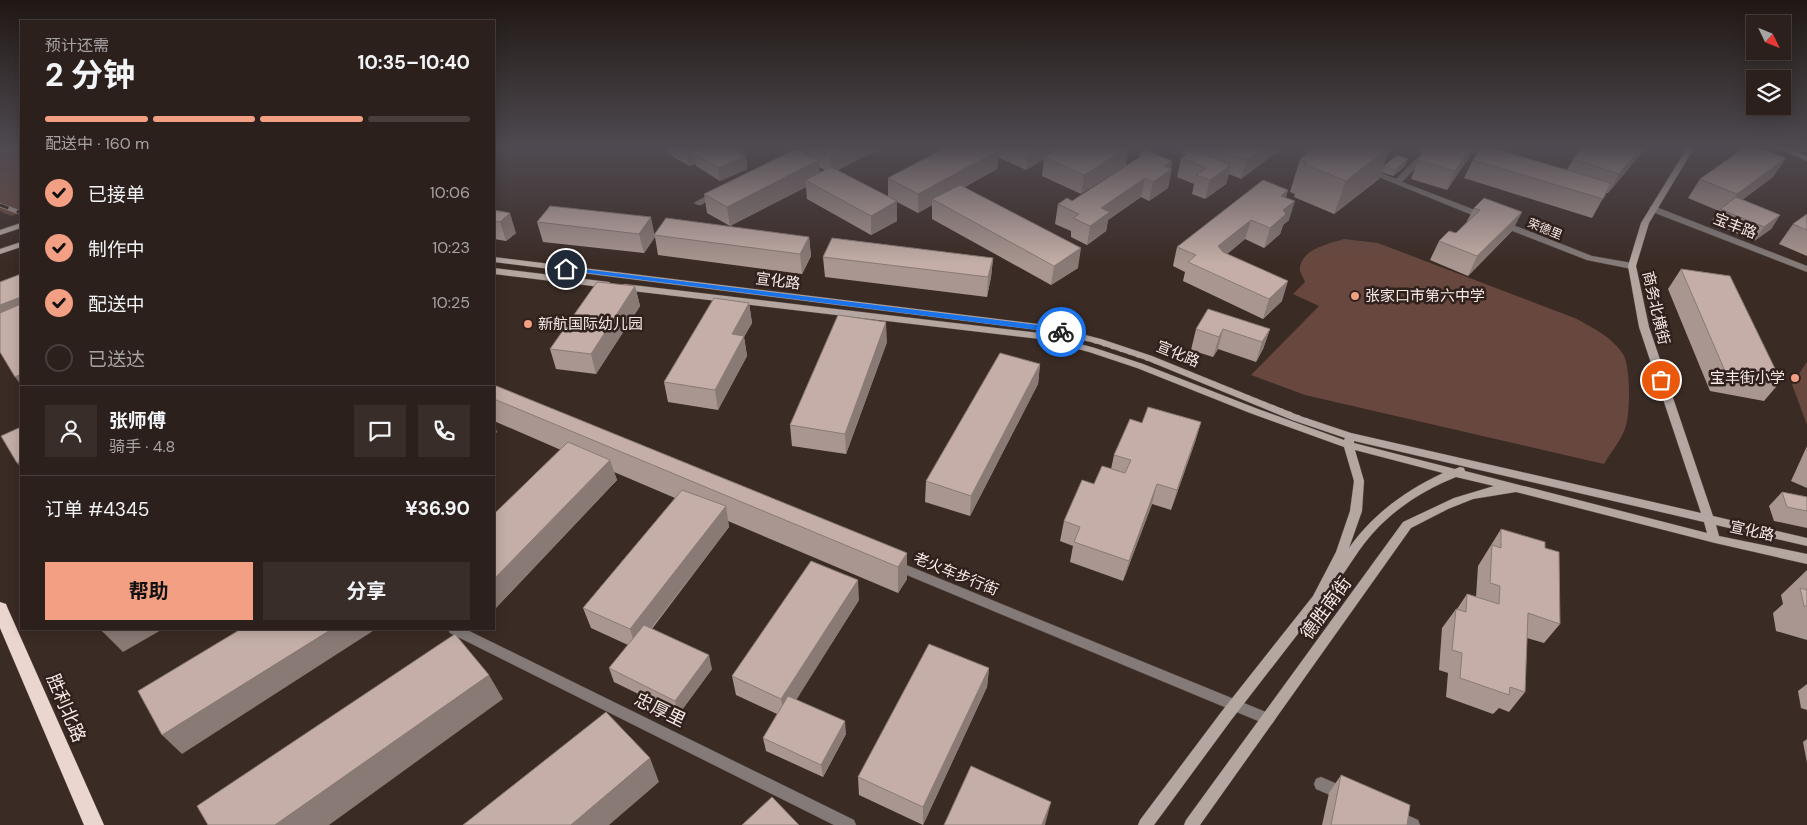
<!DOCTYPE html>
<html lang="zh">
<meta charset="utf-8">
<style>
body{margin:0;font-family:"DM Sans","Noto Sans SC",sans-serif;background:#382d29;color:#f1f3f6;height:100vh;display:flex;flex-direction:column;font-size:19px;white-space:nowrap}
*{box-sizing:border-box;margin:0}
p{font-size:16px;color:#a6a3a3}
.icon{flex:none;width:28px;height:28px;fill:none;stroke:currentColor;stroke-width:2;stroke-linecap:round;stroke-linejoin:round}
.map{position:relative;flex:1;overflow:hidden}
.drawer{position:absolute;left:20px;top:20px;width:475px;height:610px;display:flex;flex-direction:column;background:#2c201c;border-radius:0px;box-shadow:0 2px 12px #0003,0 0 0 1px #483e3b}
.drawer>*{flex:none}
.needle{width:32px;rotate:133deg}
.buttons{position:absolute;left:1746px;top:15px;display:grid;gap:10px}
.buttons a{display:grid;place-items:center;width:45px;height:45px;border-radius:0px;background:#2c201c;box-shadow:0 2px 12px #0003,0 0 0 1px #483e3b;font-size:25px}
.pin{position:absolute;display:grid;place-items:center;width:42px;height:42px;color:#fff;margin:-21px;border:2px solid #fff;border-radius:50%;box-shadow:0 1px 5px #0007}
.courier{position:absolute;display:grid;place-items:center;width:50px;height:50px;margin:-25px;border:4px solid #1a73e8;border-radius:50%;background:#fff;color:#222;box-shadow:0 1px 6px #0007}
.overview em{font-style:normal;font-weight:700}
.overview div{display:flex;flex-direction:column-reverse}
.overview{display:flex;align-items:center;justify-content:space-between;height:85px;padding:0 25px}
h1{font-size:32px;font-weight:700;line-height:38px}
.bar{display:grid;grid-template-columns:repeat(4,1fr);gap:8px 5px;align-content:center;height:60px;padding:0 25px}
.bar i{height:6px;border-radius:4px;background:#483e3b}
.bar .selected{background:#f39f83}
.bar p{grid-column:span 4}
.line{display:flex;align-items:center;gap:12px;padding:0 25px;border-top:1px solid #483e3b}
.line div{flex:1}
.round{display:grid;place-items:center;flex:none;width:52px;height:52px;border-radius:0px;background:#382d29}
ol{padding:0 25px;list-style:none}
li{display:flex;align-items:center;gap:15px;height:55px}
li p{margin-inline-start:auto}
li .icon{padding:5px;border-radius:50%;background:#f39f83;color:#111;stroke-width:4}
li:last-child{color:#a6a3a3}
li i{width:28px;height:28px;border:2px solid #483e3b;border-radius:50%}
.cta{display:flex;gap:10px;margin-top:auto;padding:10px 25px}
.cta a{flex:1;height:58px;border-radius:0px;background:#f39f83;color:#111;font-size:20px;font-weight:700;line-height:58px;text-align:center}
.cta a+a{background:#382d29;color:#f1f3f6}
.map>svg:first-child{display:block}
</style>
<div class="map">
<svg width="1807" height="825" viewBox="0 0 1807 825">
<rect width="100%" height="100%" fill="#3b2b25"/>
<!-- green -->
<g fill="#68483e">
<polygon points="0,149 21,149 21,213 11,216 0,211"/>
<path d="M1344,239L1378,243L1577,319C1593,328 1612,337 1623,354C1631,367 1630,412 1626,426C1622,439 1611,452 1604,464L1305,395L1251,375L1319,306L1293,294L1305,282C1304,279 1301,274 1300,271C1298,250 1330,243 1344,239Z"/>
<polygon points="1807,362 1807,425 1792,384"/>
</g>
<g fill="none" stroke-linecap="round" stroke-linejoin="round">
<!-- service casing -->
<g stroke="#594a44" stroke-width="1">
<g id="service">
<polygon points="803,148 813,148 793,160 786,158"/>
<polygon points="1421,148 1429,148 1429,154 1402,182 1488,215 1488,219 1482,219 1364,171 1368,169 1371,169 1396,179 1421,154"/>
<polygon points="1650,207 1656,207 1807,266 1807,272 1650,211"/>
<polygon points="1497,221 1503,221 1592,256 1632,263 1636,266 1632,269 1587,260 1497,225"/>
</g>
</g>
<!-- pedestrian casing -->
<g stroke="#594a44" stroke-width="1">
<polygon id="pedestrian" points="894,560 1273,715 1275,719 1273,723 1268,725 1263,723 890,568 888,565 890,562"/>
</g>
<!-- minor casing -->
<g stroke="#594a44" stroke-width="1">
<g id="minor">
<polygon points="715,191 721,191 722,193 701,205 698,205 694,203"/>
<polygon points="448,629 465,629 854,820 856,825 834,825 450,633"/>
<polygon points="1321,777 1349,789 1351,794 1349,799 1344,801 1316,789 1314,784 1316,779"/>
<polygon points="1396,810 1418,820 1420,825 1397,825 1391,822 1389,817 1391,812"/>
</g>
</g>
<!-- secondary casing -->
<g stroke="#594a44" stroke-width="1">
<g id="secondary">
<path d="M1687,148H1694L1649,223L1636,266L1649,327L1713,516L1807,538V546L1716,525L1719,536L1807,554V564L1715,543L1516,492L1473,499L1448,509L1411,528L1200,825H1184L1186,820L1403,522L1454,498L1494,486L1456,477C1426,489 1395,508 1373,533C1360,547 1350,565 1339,580L1333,581L1321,604L1232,719L1154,825H1138L1140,820L1222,711L1313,596L1336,552L1350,511L1354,481L1344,447L1250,413L1137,368L1089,352L1040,339L624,290L620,287L624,284L1040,333L1095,348L1143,364L1258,409L1344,440L1345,438L1292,420L1146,360L1095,343L1046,331L494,262V257L1046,325L1101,339L1152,356L1300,416L1351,433L1701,513L1639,327L1628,266L1641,223ZM1354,441L1704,522L1707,533L1465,471L1464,468L1460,467L1455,469L1354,443ZM1355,450L1443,473C1405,491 1373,514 1349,548L1362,511L1364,481Z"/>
<polygon points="1776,148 1787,148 1807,156 1807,161"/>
<polygon points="1799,148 1807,148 1807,152 1799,150"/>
<polygon points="21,223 21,228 0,235 0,230"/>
<polygon points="21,242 21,247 0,254 0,249"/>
<polygon points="494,268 609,282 613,285 609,288 494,274"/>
</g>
</g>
<!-- trunk casing -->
<g stroke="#594a44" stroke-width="1">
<polygon id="trunk" points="0,602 6,604 8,609 104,825 84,825 0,628"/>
</g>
<!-- service -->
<use href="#service" fill="#847b78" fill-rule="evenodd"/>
<!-- pedestrian -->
<use href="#pedestrian" fill="#847b78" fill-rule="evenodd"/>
<!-- minor -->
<use href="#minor" fill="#847b78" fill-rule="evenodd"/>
<!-- secondary -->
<use href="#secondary" fill="#b4a6a1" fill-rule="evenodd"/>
<!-- trunk -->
<use href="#trunk" fill="#ead6cf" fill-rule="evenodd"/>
<!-- rail casing -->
<g stroke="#aa9c98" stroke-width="4.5">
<polyline id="rail" points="0,205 21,213"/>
</g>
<!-- rail -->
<use href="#rail" stroke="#31211c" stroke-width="3" stroke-dasharray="9" stroke-linecap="butt"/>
</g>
<!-- wall -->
<g fill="#a99690" fill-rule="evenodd">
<polygon points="666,148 732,148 746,156 747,169 720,181 696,166 696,164 689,166 668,154"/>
<path d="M807,148H881L838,170L888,197V178L945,148H1129L1081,194L1042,176L1044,159L1026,170L998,157L997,169L965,187L1078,268L1051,285L932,219V205L918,213L897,202V221L871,235L807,199L806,187L730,226L707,213L704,194L808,155ZM819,167L825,170L819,173Z"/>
<polygon points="1184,148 1282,148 1241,179 1229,174 1226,184 1205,199 1192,194 1194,184 1177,177 1181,158 1186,155 1183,153"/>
<polygon points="1315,148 1390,148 1379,179 1334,214 1294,197 1295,194 1290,192 1300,159"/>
<polygon points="1582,148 1646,148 1608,193 1606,193 1592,218 1464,178 1473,160 1567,170 1573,159"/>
<polygon points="1139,154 1172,161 1168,188 1149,201 1141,197 1108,220 1106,231 1087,245 1071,237 1071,231 1055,224 1058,204 1072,201 1138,158"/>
<polygon points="1470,156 1447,190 1411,179 1418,160"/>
<polygon points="1786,158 1773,177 1742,200 1780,215 1771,229 1754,241 1711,222 1719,211 1688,198 1700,179"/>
<polygon points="1384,166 1405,166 1393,176 1381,172"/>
<polygon points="1288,190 1286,197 1289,220 1283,225 1280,234 1264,248 1245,239 1227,254 1282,301 1263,319 1183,281 1185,272 1173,266 1177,247"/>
<polygon points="1474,208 1522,212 1512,231 1468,276 1430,260 1439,241 1456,233 1466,223"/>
<polygon points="494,210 516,233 506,241 494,239"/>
<polygon points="1807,214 1807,256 1779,244 1793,224"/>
<polygon points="537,222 655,235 809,237 811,256 802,274 658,255 655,237 644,253 543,242"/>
<polygon points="823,257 993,258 991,277 987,297 825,277"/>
<polygon points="1681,269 1781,381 1764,401 1710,391 1668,289"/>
<polygon points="635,286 640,306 596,374 556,369 550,349"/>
<polygon points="749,303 752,323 744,337 747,356 718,410 668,402 664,382"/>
<polygon points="1196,329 1270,329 1263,349 1256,362 1218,349 1213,357 1191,350"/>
<polygon points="887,342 846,454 792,446 790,425"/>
<polygon points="1040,364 1038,384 970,516 925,502 926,481"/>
<polygon points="494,385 907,553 907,579 898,593 728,521 729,527 652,629 712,669 679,714 614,682 609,668 628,645 591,628 583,608 675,498 614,472 617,480 494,610 494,514 561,450 494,421"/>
<polygon points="1201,422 1195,442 1171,510 1152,504 1123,581 1070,562 1073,546 1060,541 1064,521 1094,484 1111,469 1114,455 1142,423"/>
<polygon points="1807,446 1807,488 1791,481"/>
<polygon points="1782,492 1807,497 1807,528 1774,521 1769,506"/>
<polygon points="1501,529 1545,548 1560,624 1544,643 1527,638 1525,692 1509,712 1499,708 1493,714 1446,697 1448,673 1439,670 1442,628 1456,609 1457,609 1467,594 1476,597 1478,566"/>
<polygon points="1807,570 1807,640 1776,631 1773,613 1783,604 1781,595"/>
<polygon points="859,600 796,699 846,734 823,777 766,751 763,738 777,714 736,695 732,676"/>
<polygon points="989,668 987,687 923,825 859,795 858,777"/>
<polygon points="1807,684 1807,710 1801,708 1798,691"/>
<polygon points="1807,739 1807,763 1803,742"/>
<polygon points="1341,775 1407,825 1322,825 1329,793"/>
</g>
<!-- shaded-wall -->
<g fill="#897a75">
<polygon points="686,148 728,148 694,153 696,164 689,166"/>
<polygon points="843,148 881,148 831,173 830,155"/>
<polygon points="1033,148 1062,148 1044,157 1044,159 1026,170 1028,151"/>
<polygon points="1127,148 1129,148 1126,166 1081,194 1084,175"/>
<polygon points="1262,148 1282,148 1241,179 1246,160"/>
<polygon points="1388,148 1390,148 1379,179 1334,214 1346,181"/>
<polygon points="1471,148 1474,148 1470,156 1447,190 1455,171"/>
<polygon points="1641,148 1646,148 1608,193 1619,174"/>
<polygon points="999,150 997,169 937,202 932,199 932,205 918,213 918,194"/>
<polygon points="746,156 747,169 720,181 718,168"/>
<polygon points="1786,158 1773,177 1726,212 1725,211 1737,194"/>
<polygon points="1408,159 1405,166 1393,176 1395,170"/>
<polygon points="819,160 820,179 805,180 806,187 730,226 727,207"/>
<polygon points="1172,161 1170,170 1172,169 1168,188 1149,201 1153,182 1164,166"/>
<polygon points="1231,165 1226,184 1205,199 1210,180"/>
<polygon points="1145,178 1141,197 1108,220 1106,231 1087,245 1090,226 1101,208"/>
<polygon points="1288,190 1282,209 1281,196"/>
<polygon points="897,201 897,221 871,235 871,216"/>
<polygon points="1295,201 1289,220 1283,225 1280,234 1264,248 1270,228 1283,210"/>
<polygon points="1522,212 1512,231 1468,276 1477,256"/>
<polygon points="510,213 516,233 506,241 500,222"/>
<polygon points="1780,215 1771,229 1754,241 1764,227"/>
<polygon points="651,217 655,237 644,253 639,234"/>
<polygon points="1251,220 1245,239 1213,266 1218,246"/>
<polygon points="809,237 811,256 802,274 800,254"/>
<polygon points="1081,248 1078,268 1051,285 1054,266"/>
<polygon points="993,258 991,277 987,297 988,277"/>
<polygon points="1288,281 1282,301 1263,319 1269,299"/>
<polygon points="635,286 640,306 596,374 591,354"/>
<polygon points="21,297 21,323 0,332 0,305"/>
<polygon points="749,303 752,323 744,337 747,356 718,410 715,390 732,334"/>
<polygon points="886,322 887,342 846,454 845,434"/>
<polygon points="1223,329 1218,349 1213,357 1219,337"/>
<polygon points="1270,329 1263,349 1256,362 1262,342"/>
<polygon points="1040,364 1038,384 970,516 971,496"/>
<polygon points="21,374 21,385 15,377"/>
<polygon points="1201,422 1195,442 1171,510 1177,490"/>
<polygon points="494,424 497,432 494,435"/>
<polygon points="610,460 617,480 494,610 494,579"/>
<polygon points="21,461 21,468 17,463"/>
<polygon points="1157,484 1152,504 1123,581 1129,561"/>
<polygon points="726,506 729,527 636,648 630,629"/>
<polygon points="907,553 907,579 898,593 898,567"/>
<polygon points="858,580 859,600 785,718 781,699"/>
<polygon points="109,629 163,629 123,652 103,632"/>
<polygon points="332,629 376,629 182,754 162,735"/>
<polygon points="709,655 712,669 679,714 675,701"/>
<polygon points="989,668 987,687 923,825 923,807"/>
<polygon points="489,675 503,699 329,825 275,825"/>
<polygon points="845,721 846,734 823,777 821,765"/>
<polygon points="650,758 659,782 609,825 571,825"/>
<polygon points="1051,802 1045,825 1042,825"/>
</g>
<!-- building -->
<g fill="#c4aea7" stroke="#897a75">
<polygon points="706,148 732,148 746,156 718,168 694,153"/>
<polygon points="819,148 843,148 830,155"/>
<polygon points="945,148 995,148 999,150 918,194 888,178"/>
<polygon points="1021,148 1033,148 1028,151"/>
<polygon points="1060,148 1127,148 1084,175 1044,157"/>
<polygon points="1222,148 1262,148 1246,160 1224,152 1227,150"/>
<polygon points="1315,148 1388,148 1346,181 1304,164 1307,162 1300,159"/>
<polygon points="1427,148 1471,148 1455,171 1418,160"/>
<polygon points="1481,148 1492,148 1611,183 1603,199 1473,160"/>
<polygon points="1582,148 1641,148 1619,174 1573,159"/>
<polygon points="1744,148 1760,148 1786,158 1737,194 1700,179"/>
<polygon points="796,149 819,160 727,207 704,194"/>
<polygon points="1145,150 1172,161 1164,166 1172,169 1153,182 1145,178 1101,208 1110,212 1090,226 1073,218 1079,214 1058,204 1067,198 1072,201 1143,155 1139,154"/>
<polygon points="1193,150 1231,165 1210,180 1196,175 1206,168 1181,158"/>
<polygon points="1397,155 1408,159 1395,170 1384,166"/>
<polygon points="831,167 897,201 871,216 805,180"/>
<polygon points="1263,180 1288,190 1281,196 1295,201 1283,210 1286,214 1270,228 1251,220 1218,246 1223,252 1288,281 1269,299 1188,262 1196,255 1177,247"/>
<polygon points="960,185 1081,248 1054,266 932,199"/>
<polygon points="1736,197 1780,215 1764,227 1720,209"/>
<polygon points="1484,198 1522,212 1477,256 1439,241 1449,231 1456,233 1480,210 1474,208"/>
<polygon points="550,206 651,217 639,234 537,222"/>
<polygon points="494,210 510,213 500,222 494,221"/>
<polygon points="1807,214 1807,230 1793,224"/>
<polygon points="666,218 809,237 800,254 654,235"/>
<polygon points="832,238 993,258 988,277 823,257"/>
<polygon points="1681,269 1730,276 1781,381 1725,371"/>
<polygon points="21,274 21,297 0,305 0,282"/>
<polygon points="597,282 635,286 591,354 550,349"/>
<polygon points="714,298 749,303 732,334 744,336 715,390 664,382"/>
<polygon points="21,304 21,374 15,377 0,352 0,313"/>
<polygon points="1208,309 1270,329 1262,342 1223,329 1219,337 1196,329"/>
<polygon points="838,315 886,322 845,434 790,425"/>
<polygon points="1000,353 1040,364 971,496 926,481"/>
<polygon points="494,385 907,553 898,567 494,399"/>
<polygon points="1148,407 1201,422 1177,490 1157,484 1129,561 1074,542 1080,527 1064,521 1082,480 1094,484 1102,466 1125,473 1131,460 1114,455 1130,419 1142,423"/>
<polygon points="21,427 21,461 17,463 1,436"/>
<polygon points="568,442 610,460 494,579 494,514"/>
<polygon points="682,490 726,506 630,629 583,608"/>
<polygon points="1782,492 1807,497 1807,511 1787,507"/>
<polygon points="1501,529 1545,542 1545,548 1559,552 1560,624 1528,613 1525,692 1510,687 1509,695 1460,678 1462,653 1452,650 1456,609 1466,612 1467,594 1499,604 1500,586 1490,583 1492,545 1501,548"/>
<polygon points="811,561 858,580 781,699 732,676"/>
<polygon points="1800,588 1807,590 1807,606 1804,606"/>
<polygon points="644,625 709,655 675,701 609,668"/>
<polygon points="102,629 109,629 103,632"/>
<polygon points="241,629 332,629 162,735 138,691"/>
<polygon points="455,634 489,675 275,825 208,825 197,806"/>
<polygon points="929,644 989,668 923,807 858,777"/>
<polygon points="788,696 845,721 821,765 763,738"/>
<polygon points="606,712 650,758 571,825 463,825"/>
<polygon points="971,766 1051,802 1042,825 944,825"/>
<polygon points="1341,775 1410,805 1407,825 1331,825"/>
<polygon points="772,797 799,825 742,825"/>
</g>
<!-- sky -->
<linearGradient id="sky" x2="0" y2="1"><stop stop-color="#201814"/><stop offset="0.56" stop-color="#4f4a51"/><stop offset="1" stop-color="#4f4a51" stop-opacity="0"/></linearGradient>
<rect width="1807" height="264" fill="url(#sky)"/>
<!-- route -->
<polygon fill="#1a73e8" points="566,267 1046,326 1064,332 1061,334 1046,331 564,270 564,268"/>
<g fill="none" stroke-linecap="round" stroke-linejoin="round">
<!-- done -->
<path stroke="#b5a7a3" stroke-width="5" stroke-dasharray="0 9" d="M1061,332C1161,356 1253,404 1350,436L1708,520L1661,380"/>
</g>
<!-- markers -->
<g fill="#f39f83" stroke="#31211c" stroke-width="2">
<circle cx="1355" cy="296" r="5"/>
<circle cx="528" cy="324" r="5"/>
<circle cx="1795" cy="378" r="5"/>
</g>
<g text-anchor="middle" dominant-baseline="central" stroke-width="5" stroke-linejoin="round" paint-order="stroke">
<!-- far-street labels -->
<g font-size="12" fill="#f6eae7" stroke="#31211c">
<text transform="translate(1545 229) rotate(22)">荣德里</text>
</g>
<!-- street labels -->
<g font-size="15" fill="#f6eae7" stroke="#31211c">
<text transform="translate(1735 226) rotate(21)">宝丰路</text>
<text transform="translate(778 281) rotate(7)">宣化路</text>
<text transform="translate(1656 308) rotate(77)">商务北横街</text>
<text transform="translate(1178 354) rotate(22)">宣化路</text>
<text transform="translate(1752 531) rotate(12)">宣化路</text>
<text transform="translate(956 574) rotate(22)">老火车步行街</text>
</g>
<!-- poi labels -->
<g font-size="15" fill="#f6eae7" stroke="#31211c" text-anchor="start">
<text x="1365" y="296">张家口市第六中学</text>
<text x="538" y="324">新航国际幼儿园</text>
<text x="1785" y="378" text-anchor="end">宝丰街小学</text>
</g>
<!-- near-street labels -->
<g font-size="18" fill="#f6eae7" stroke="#31211c">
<text transform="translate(1326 608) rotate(-54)">德胜南街</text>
<text transform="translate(66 708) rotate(67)">胜利北路</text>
<text transform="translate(660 710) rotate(26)">忠厚里</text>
</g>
</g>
</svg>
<div class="buttons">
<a><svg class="needle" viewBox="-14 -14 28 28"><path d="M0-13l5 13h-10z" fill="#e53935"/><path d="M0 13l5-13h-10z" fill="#a6a3a3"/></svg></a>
<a><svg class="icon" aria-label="layers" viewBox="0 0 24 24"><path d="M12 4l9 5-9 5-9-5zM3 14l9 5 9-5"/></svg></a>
</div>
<div class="pin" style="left:1661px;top:380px;background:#ea580c"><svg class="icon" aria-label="bag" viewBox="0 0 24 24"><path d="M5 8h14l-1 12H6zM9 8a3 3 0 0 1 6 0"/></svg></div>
<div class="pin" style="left:566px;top:269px;background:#1f2937"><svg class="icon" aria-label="home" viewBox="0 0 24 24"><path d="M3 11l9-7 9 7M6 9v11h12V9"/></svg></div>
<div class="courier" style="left:1061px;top:332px"><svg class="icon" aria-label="bike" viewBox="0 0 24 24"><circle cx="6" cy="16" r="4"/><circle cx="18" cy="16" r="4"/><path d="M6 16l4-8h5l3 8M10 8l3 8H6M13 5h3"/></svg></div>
<section class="drawer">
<div class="overview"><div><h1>2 分钟</h1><p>预计还需</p></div><em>10:35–10:40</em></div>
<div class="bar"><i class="selected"></i><i class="selected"></i><i class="selected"></i><i></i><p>配送中 · 160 m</p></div>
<ol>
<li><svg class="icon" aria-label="check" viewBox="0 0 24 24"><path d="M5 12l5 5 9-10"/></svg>已接单<p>10:06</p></li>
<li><svg class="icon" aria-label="check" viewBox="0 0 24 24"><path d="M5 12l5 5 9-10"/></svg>制作中<p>10:23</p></li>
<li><svg class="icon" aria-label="check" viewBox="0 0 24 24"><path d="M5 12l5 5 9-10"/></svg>配送中<p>10:25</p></li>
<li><i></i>已送达</li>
</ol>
<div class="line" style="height:90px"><a class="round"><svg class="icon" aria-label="person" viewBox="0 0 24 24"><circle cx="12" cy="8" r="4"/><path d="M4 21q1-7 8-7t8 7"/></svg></a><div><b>张师傅</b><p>骑手 · 4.8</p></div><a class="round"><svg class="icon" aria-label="chat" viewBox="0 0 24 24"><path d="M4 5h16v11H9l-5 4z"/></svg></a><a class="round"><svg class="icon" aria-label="phone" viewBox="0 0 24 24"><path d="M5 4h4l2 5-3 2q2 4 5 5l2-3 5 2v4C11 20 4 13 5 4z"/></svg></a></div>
<div class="line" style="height:65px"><div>订单 #4345</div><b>¥36.90</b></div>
<div class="cta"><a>帮助</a><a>分享</a></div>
</section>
</div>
